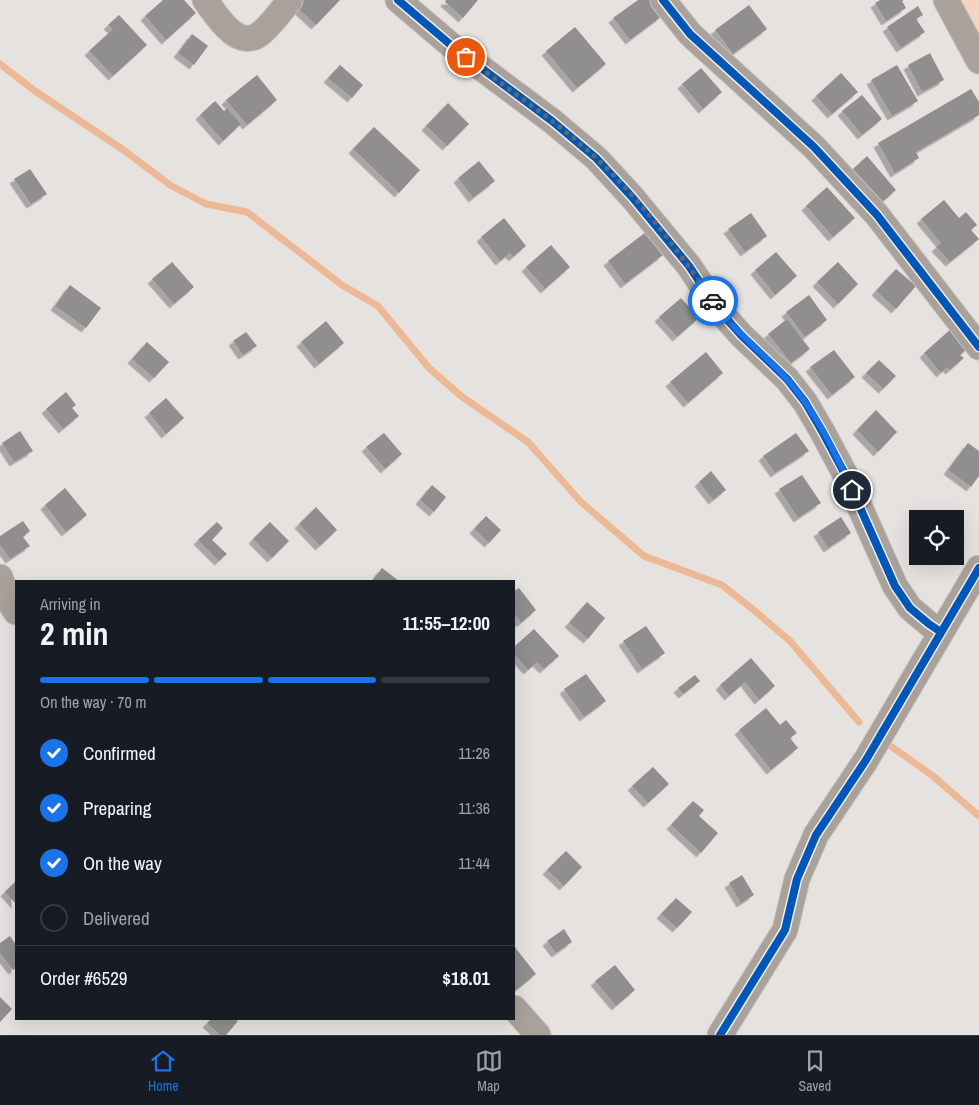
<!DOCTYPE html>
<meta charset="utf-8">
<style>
body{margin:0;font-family:"Archivo Narrow",sans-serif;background:#20242c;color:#f1f3f6;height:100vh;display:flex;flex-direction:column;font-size:19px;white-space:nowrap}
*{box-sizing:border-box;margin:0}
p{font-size:16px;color:#9ea1a6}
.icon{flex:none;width:28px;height:28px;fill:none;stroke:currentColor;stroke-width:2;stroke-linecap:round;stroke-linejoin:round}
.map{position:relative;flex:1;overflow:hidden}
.side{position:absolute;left:15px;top:580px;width:500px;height:440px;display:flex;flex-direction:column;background:#171b24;border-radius:0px;box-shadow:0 5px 20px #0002}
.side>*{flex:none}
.controls{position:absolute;left:909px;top:510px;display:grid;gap:10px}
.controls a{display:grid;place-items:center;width:55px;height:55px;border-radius:0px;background:#171b24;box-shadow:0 5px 20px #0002;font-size:25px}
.pin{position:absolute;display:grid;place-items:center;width:42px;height:42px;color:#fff;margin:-21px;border:2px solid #fff;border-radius:50%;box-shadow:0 1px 5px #0007}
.courier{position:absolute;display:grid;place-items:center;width:50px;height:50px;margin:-25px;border:4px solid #1a73e8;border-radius:50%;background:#fff;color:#222;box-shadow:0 1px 6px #0007}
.headline em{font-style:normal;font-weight:700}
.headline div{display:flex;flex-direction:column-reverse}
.headline{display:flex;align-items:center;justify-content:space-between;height:85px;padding:0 25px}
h1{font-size:32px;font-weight:700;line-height:38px}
.bar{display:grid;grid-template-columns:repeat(4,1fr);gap:8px 5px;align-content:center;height:60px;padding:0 25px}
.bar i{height:6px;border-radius:4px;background:#363941}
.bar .current{background:#1a73e8}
.bar p{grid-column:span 4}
.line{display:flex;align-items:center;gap:12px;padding:0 25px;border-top:1px solid #363941}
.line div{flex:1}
ol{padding:0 25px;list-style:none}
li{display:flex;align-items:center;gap:15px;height:55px}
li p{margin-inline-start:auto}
li .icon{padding:5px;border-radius:50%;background:#1a73e8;color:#fff;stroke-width:4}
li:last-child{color:#9ea1a6}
li i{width:28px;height:28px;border:2px solid #363941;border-radius:50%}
.dock{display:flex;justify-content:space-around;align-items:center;height:70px;border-top:1px solid #363941;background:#171b24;font-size:14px;color:#9ea1a6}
.dock a{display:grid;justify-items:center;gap:2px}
.dock .current{color:#1a73e8}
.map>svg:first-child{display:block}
</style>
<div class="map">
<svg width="979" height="1035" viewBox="0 0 979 1035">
<defs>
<filter id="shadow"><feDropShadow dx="-4.5" dy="4.5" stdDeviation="0" flood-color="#0004"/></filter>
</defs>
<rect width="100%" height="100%" fill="#e5e2e0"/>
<!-- garden -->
<polygon fill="#f2d4bf" points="951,0 979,0 979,48"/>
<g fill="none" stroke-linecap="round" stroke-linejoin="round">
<!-- stream -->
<g stroke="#edb995" stroke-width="7">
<polyline points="0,64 35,91 125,151 170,185 206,204 247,212 342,285 378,306 429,368 461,396 528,442 581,502 644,556 722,585 755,611 790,641 859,722"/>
<polyline points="892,747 933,776 979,816"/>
</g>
</g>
<!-- building -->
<g fill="#908e8e" filter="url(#shadow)">
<polygon points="163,0 184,0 196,13 166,40 145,16"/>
<polygon points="294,0 340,0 316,25 292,3"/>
<polygon points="446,0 478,0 463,18 445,2"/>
<polygon points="638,0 650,0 662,16 630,40 613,18"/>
<polygon points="880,0 904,0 902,1 906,8 886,21 875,3"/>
<polygon points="749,5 767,29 733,54 715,30"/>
<polygon points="918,6 923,15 916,19 925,32 901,48 887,27"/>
<polygon points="119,15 147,45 113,76 89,51 113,29 108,25"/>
<polygon points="575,27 606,64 577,88 546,51"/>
<polygon points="192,34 208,46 194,65 178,53"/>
<polygon points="930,53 944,80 922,92 908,65"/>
<polygon points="340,65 363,85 352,98 328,78"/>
<polygon points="897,65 918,101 892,116 871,80"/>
<polygon points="701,68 722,92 703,109 682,84"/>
<polygon points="841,73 858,92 832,114 816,96"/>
<polygon points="257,75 277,100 247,125 226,100"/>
<polygon points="971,89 979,102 979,115 916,152 919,158 895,173 878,143"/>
<polygon points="862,95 882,119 862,135 842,111"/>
<polygon points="215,101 224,111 227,108 241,124 223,141 200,115"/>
<polygon points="448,103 469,124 447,146 426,126"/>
<polygon points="374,127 420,170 399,193 353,149"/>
<polygon points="867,156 896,190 880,204 851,171"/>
<polygon points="479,161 495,181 473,198 458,178"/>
<polygon points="30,169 47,194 31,204 14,179"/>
<polygon points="827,187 855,218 833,237 806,206"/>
<polygon points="944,200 959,218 966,212 977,225 971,230 979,239 950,262 936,247 941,243 921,219"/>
<polygon points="751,213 767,236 745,252 728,229"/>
<polygon points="504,218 526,246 513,257 510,253 500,261 481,237"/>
<polygon points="646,232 663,255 625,284 608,261"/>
<polygon points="551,245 570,267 545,289 526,267"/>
<polygon points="776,252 797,276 775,295 755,270"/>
<polygon points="172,262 194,287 174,304 152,279"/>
<polygon points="838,262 858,284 838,304 817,282"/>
<polygon points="896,269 916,286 896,309 876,291"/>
<polygon points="70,285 101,308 86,328 55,306"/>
<polygon points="809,295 827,320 805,337 786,312"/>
<polygon points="681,298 699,318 677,337 659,317"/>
<polygon points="787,319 810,349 791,363 768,334"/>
<polygon points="326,321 344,343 319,364 301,342"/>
<polygon points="952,328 969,347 960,355 964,358 950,370 947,367 941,373 924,353"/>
<polygon points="246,332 257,346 243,355 233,341"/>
<polygon points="147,342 169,362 154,378 132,359"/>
<polygon points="834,350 855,377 832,395 810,367"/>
<polygon points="706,352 723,373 688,403 670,382"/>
<polygon points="879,360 896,376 883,389 866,373"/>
<polygon points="66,392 76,405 72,408 79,416 63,429 46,409"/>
<polygon points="166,398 184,418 166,434 149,413"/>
<polygon points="876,410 897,432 878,452 857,430"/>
<polygon points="20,431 33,451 14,462 2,443"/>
<polygon points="384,433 402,454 385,469 366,447"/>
<polygon points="796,433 809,451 775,473 763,456"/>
<polygon points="968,443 979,451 979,476 971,487 948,470"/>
<polygon points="711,471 726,490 713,500 699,482"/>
<polygon points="802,475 821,503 798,518 779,489"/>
<polygon points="432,485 446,497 434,512 420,500"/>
<polygon points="65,488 87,515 66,532 45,505"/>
<polygon points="316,507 337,530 320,546 299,524"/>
<polygon points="486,516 501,530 489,543 474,529"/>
<polygon points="841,517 851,533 828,548 818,532"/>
<polygon points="23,521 30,531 23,537 30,546 10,559 0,545 0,536"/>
<polygon points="217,522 223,528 212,540 227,554 219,561 198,540"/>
<polygon points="270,522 289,541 272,558 253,539"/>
<polygon points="382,568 399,581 372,581"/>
<polygon points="519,588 536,610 521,623 514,613 514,591"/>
<polygon points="587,602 605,618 588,639 569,623"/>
<polygon points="646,626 665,653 642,669 623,641"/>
<polygon points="534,629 559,656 544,669 537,662 528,670 514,654 514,647"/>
<polygon points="751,658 775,686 759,700 745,682 729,696 720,685"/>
<polygon points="586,674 606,701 584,717 564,689"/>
<polygon points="695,675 700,681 683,694 678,688"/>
<polygon points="766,708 780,725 786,720 797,733 790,738 798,748 771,770 739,730"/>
<polygon points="653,767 669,784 648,803 632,786"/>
<polygon points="693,801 704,810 699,816 718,833 701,853 671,825"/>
<polygon points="566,851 582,867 564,886 547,870"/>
<polygon points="742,875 754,895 741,903 729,883"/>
<polygon points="16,881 16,904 5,892"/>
<polygon points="676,898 692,912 677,928 661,914"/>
<polygon points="564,929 572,942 556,953 547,941"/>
<polygon points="10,936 16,945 16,968 13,970 0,953 0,943"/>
<polygon points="514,946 536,974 515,991 514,988"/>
<polygon points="615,965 635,990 616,1006 595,981"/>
<polygon points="0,997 12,1009 0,1022"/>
<polygon points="211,1019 235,1019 238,1021 226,1035 220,1035 207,1023"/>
</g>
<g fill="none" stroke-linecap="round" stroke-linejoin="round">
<!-- minor casing -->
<g stroke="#c2c0bf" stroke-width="27">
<g id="minor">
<path d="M205,0C217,16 238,52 261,33C272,24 281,11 290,0"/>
<polyline points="398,0 452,46 552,121 596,158 632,197 689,266 717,308 741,335 787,379 805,402 822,431 846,476 895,586 910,608 929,624 941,632"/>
<polyline points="663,0 690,34 814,147 877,215 979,347"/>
<polyline points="946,0 979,61"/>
<polyline points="0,577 10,603 16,612"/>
<polyline points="514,1008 538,1035"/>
<polyline points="720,1035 785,930 797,879 816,835 866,760 979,568"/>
</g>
</g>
<!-- minor -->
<use href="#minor" stroke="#a9a19a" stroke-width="25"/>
<!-- cycleway casing -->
<g stroke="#f3efec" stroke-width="11">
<g id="cycleway">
<polyline points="398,0 452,46 552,121 596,158 632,197 689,266 717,308 741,335 787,379 805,402 822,431 846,476 895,586 910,608 929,624 941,632"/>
<polyline points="663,0 690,34 814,147 877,215 979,347"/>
<polyline points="720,1035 785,930 797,879 816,835 866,760 979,568"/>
</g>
</g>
<!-- cycleway -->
<use href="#cycleway" stroke="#0057b8" stroke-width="8"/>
</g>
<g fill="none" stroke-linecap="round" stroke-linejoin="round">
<!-- done -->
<path stroke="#686665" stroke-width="5" stroke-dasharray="0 9" d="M466,57C509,90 555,120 595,157C640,199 678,250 713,301"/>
<!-- route -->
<path stroke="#1a73e8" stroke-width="6" d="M713,301C733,331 763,352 786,378C815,410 835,451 852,490"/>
</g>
</svg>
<div class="controls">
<a><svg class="icon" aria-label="locate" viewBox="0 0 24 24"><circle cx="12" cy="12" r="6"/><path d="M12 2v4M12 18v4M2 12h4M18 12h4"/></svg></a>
</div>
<div class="pin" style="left:466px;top:57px;background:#ea580c"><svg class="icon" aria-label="bag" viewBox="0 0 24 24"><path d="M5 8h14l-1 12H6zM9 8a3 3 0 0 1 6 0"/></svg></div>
<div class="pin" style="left:852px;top:490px;background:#1f2937"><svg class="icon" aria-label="home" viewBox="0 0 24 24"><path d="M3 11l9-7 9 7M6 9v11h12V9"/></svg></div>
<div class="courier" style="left:713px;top:301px"><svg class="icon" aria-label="car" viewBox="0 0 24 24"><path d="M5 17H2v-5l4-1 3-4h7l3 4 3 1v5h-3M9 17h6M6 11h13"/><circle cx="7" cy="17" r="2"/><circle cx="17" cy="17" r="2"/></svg></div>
<section class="side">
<div class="headline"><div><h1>2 min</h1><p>Arriving in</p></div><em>11:55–12:00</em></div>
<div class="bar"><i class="current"></i><i class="current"></i><i class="current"></i><i></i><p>On the way · 70 m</p></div>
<ol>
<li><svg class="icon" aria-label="check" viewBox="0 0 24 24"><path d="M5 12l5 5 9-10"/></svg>Confirmed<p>11:26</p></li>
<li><svg class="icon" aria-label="check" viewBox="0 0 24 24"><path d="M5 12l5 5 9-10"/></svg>Preparing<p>11:36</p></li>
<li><svg class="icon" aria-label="check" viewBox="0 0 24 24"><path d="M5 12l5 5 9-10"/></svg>On the way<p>11:44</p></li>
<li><i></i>Delivered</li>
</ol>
<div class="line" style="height:65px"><div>Order #6529</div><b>$18.01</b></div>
</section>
</div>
<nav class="dock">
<a class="current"><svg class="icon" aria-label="home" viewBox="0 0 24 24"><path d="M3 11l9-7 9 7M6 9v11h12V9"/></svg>Home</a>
<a><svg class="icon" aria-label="map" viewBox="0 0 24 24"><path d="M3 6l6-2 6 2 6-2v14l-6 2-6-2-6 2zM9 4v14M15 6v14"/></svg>Map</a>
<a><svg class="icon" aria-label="saved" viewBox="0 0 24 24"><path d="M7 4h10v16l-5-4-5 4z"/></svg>Saved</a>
</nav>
